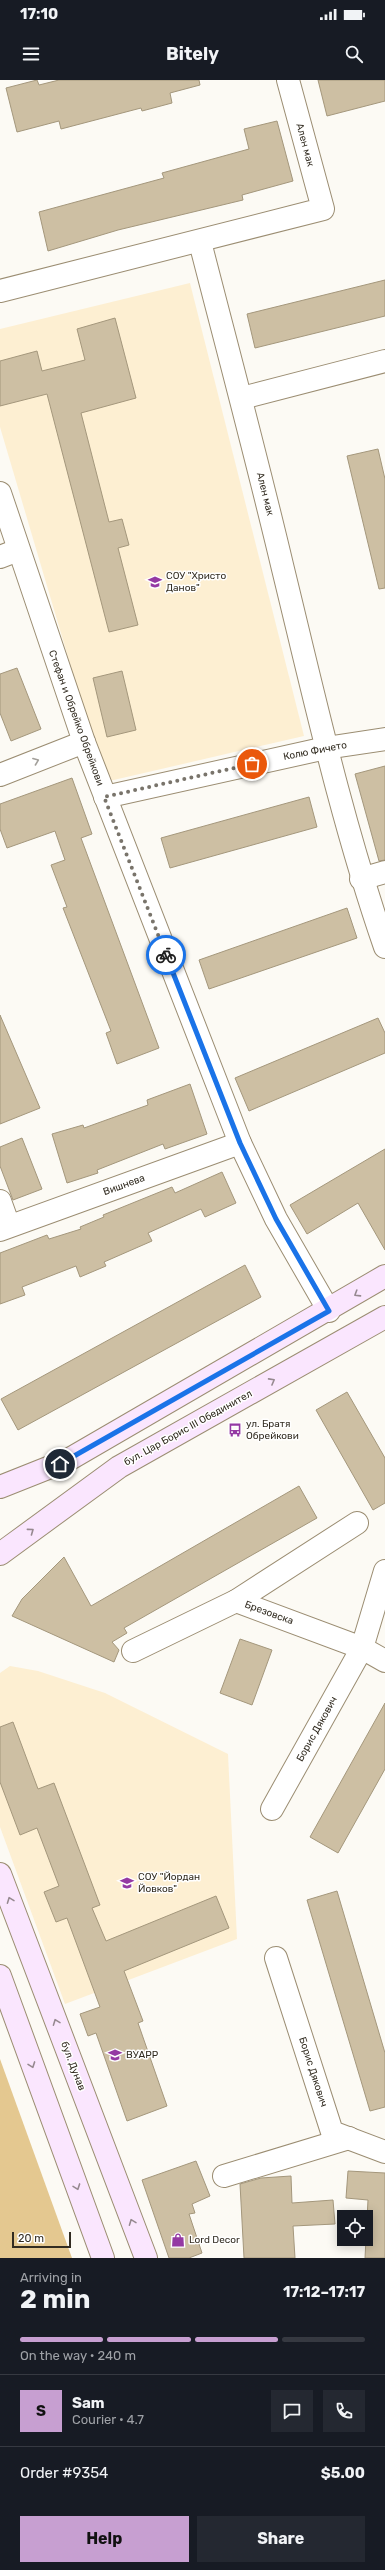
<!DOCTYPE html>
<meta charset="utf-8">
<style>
body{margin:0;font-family:Rubik,sans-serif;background:#242831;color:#f1f3f6;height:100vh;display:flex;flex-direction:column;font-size:15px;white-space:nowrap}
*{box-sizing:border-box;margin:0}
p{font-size:13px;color:#9ea1a6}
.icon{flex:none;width:22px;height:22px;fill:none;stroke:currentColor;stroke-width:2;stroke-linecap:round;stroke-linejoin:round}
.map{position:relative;height:2178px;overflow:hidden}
.drawer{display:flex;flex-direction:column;background:#171b24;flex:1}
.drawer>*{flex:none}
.tools{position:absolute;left:337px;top:2130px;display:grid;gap:8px}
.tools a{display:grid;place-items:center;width:36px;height:36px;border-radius:0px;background:#171b24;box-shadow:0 2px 10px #0003;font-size:20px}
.scale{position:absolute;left:12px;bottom:10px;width:59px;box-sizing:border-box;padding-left:4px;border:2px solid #322c21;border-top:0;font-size:11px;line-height:14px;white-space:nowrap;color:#322c21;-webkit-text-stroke:3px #fff;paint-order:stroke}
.pin{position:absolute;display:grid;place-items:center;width:34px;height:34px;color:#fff;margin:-17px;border:2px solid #fff;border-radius:50%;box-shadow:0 1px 4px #0007}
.courier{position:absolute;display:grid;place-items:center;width:40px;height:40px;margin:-20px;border:3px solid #1a73e8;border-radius:50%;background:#fff;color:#222;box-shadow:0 1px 5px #0007}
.headline em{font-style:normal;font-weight:700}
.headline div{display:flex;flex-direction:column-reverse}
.headline{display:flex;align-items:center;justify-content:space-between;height:68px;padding:0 20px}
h1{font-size:26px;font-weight:700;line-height:30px}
.bar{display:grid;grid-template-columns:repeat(4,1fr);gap:6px 4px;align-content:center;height:48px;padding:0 20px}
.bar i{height:5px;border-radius:3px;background:#363941}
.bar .on{background:#c79fd1}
.bar p{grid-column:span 4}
.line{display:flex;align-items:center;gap:10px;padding:0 20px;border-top:1px solid #363941}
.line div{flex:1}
.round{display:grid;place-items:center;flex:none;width:42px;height:42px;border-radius:0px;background:#242831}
.primary-button{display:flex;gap:8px;margin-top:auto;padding:8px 20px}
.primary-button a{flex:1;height:46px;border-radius:0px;background:#c79fd1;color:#111;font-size:16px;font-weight:700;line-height:46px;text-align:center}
.primary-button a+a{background:#242831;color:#f1f3f6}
.status{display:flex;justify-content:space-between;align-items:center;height:28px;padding:0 20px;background:#171b24;direction:ltr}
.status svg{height:11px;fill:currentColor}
header{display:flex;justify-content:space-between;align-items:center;height:52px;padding:0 20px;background:#171b24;font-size:18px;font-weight:700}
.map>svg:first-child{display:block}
</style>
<div class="status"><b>17:10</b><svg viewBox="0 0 49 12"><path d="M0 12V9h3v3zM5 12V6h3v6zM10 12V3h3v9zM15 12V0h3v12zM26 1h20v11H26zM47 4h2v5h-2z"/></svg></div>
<header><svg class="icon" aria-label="menu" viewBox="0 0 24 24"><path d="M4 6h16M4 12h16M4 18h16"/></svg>Bitely<svg class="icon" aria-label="search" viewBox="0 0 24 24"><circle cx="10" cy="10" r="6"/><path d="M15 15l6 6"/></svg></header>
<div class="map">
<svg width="385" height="2178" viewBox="0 0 385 2178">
<rect width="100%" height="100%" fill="#fcfaf4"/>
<!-- built -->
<g fill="#fdefd2">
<polygon points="190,203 304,656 105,702 0,347 0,249"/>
<polygon points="10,1586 38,1591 105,1613 228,1674 237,1859 65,1924 0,1747 0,1593"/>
</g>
<!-- green -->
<polygon fill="#e4c890" points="0,1979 72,2178 0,2178"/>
<!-- building -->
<g fill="#cdbfa3" stroke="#a4977c">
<polygon points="37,0 39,5 59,0 199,0 200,5 170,13 172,23 142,31 141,28 61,49 59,41 17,52 6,8"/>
<polygon points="318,0 385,0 385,21 327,36"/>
<polygon points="277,41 293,101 242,115 243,120 118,150 48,171 39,132 164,98 162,93 249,69 244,49"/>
<polygon points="385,200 385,236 255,268 247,234"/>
<polygon points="115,238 136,318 81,333 109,442 122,439 129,465 118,468 138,545 109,552 47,314 0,326 0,281 37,271 42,291 85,280 77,249"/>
<polygon points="378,369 385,399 385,508 379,509 347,376"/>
<polygon points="17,588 41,649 11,661 0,633 0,594"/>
<polygon points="122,591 136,650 107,657 93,598"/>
<polygon points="385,686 385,780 379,781 355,694"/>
<polygon points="72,698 92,754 81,758 159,968 117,984 106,953 111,951 63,828 67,827 51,785 65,780 55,751 7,768 0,749 0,724"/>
<polygon points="309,717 317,747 170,788 161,758"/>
<polygon points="347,828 357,858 209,909 199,880"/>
<polygon points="0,935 40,1028 0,1044"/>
<polygon points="378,938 385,953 385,973 249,1031 235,998"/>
<polygon points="190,1004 207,1054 165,1069 163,1064 97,1090 98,1093 67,1103 52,1054 83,1045 84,1048 148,1025 147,1020"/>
<polygon points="22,1058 42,1109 13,1120 0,1086 0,1067"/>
<polygon points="385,1069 385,1170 358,1123 307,1154 290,1125"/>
<polygon points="222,1092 236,1123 205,1137 201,1129 148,1153 152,1161 104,1182 106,1186 80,1197 76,1186 22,1207 25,1215 0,1224 0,1173 47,1155 49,1159 81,1149 80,1147 104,1137 103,1135 172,1107 175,1113"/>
<polygon points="245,1185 261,1217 18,1350 1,1319"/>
<polygon points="347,1312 385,1378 385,1423 373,1430 316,1330"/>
<polygon points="299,1406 317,1438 124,1548 127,1553 112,1562 119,1570 114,1582 12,1536 22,1519 64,1477 91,1526"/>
<polygon points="240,1559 272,1570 252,1625 220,1613"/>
<polygon points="385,1623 385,1689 338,1773 310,1757"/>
<polygon points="13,1642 38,1709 54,1703 100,1825 92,1828 106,1861 216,1816 229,1848 124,1891 143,1941 138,1943 167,2026 127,2041 96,1953 88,1956 80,1934 100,1927 67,1838 56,1842 44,1812 59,1806 37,1748 20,1755 0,1702 0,1647"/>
<polygon points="337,1811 385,1973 385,2027 370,2031 307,1820"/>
<polygon points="196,2081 210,2116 192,2124 195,2133 189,2134 202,2173 189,2178 169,2178 142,2100"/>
<polygon points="348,2091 385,2093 385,2178 365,2178 368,2120 346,2118"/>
<polygon points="291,2096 292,2123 333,2120 335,2144 293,2146 295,2178 244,2178 240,2104 261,2098"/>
</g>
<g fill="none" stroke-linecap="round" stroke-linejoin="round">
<!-- minor casing -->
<g stroke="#9b8d72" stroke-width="24">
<g id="minor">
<path d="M200,162C228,271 257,379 283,489C314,616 342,743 385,867"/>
<polyline points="0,211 323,129 288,0"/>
<polyline points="242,318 385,281"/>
<polyline points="0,413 84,662 240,1063 276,1139 329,1231"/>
<polyline points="0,477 18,470"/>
<polyline points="0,695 84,662"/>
<polyline points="105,717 326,668 385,659"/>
<polyline points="361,799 385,792"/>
<polyline points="0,1121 9,1146"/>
<polyline points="0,1150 240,1063"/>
<polyline points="236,1521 357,1443"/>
<polyline points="133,1571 236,1521 362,1568 385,1581"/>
<polyline points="272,1729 362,1568 385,1491"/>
<polyline points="276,1878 332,2052 385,2072"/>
<polyline points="224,2096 349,2058"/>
</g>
</g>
<!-- secondary casing -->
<g stroke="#9b8d72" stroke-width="24">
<g id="secondary">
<polyline points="0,1407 68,1380 385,1196"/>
<polyline points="0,1474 119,1387 385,1237"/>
<polyline points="0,1794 146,2178"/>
<polyline points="0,1896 103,2178"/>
</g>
</g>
<!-- minor -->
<use href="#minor" stroke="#fff" stroke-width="22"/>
<!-- secondary -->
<use href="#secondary" stroke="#fae6fe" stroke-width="22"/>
</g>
<!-- one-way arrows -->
<defs><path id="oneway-chevron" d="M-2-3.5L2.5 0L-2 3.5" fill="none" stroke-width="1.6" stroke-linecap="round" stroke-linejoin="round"/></defs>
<use stroke="#a3a09b" href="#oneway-chevron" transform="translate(36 681) rotate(-21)"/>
<g stroke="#968990">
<use href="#oneway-chevron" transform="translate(357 1214) rotate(148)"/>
<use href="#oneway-chevron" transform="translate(272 1301) rotate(-29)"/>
<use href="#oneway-chevron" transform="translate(31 1451) rotate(-36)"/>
<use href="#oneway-chevron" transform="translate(10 1820) rotate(-111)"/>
<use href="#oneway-chevron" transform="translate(56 1942) rotate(-111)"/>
<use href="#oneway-chevron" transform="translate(32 1985) rotate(70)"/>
<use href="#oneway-chevron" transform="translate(77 2107) rotate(70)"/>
<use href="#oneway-chevron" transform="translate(132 2142) rotate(-111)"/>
</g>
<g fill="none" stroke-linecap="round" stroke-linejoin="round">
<!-- done -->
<polyline stroke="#79746b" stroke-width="4" stroke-dasharray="0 7.2" points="166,875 104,717 252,684"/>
<!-- route -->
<polyline stroke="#1a73e8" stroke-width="5" points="60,1384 329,1231 276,1139 240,1063 166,875"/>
</g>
<!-- icons -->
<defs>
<g id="school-bare" transform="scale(1.08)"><path d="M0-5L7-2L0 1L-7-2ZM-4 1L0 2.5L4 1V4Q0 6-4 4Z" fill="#9439a3" stroke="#fff" stroke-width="2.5" paint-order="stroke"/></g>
<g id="bus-bare" transform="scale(1.08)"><path d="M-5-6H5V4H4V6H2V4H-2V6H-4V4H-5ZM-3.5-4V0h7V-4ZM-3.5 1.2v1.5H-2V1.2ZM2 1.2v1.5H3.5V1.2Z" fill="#9439a3" stroke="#fff" stroke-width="2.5" paint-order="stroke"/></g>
<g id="university-bare" transform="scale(1.08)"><path d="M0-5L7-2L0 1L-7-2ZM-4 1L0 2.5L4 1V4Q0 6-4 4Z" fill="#9439a3" stroke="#fff" stroke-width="2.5" paint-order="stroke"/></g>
<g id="shop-bare" transform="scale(1.08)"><path d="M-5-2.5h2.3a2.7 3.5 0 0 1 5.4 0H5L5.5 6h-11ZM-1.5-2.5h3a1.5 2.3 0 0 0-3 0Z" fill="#9439a3" stroke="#fff" stroke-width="2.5" paint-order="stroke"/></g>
</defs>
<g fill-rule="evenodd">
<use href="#school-bare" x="155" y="502"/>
<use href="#bus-bare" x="235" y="1350"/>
<use href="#school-bare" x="127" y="1803"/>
<use href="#university-bare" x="115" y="1975"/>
<use href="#shop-bare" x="178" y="2160"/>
</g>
<g text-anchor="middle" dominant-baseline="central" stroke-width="3" stroke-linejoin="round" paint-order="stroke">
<!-- street labels -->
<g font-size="10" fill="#322c21" stroke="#fff">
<text transform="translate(305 65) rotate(75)">Ален мак</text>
<text transform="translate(265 414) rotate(76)">Ален мак</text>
<text transform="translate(76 638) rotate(70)">Стефан и Обрейко Обрейкови</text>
<text transform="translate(315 671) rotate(-11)">Колю Фичето</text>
<text transform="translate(124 1105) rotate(-20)">Вишнева</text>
<text transform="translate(188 1348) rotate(-29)">бул. Цар Борис III Обединител</text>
<text transform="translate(269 1533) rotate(20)">Брезовска</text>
<text transform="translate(317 1649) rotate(-61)">Борис Дякович</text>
<text transform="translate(73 1986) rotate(69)">бул. Дунав</text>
<text transform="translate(313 1992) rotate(72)">Борис Дякович</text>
</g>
<!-- poi labels -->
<g font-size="10" fill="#322c21" stroke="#fff" text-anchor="start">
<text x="166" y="496">СОУ "Христо<tspan x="166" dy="12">Данов"</tspan></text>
<text x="246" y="1344">ул. Братя<tspan x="246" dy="12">Обрейкови</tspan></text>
<text x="138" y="1797">СОУ "Йордан<tspan x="138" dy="12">Йовков"</tspan></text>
<text x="126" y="1975">ВУАРР</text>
<text x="189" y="2160">Lord Decor</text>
</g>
</g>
</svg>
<div class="tools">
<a><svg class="icon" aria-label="locate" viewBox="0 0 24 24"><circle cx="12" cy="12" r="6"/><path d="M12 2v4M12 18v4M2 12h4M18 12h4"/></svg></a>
</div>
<div class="scale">20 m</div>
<div class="pin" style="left:252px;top:684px;background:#ea580c"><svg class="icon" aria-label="bag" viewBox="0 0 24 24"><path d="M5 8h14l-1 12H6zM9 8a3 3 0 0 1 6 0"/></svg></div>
<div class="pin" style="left:60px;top:1384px;background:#1f2937"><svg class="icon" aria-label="home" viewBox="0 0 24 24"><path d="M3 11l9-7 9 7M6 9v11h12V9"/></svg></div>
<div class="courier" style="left:166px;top:875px"><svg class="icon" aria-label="bike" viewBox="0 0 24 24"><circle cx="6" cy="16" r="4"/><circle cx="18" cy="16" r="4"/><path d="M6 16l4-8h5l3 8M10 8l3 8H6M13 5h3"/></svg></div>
</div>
<section class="drawer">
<div class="headline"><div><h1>2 min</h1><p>Arriving in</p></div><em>17:12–17:17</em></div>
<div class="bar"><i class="on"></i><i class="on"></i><i class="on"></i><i></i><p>On the way · 240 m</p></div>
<div class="line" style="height:72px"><b class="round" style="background:#c79fd1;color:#111">S</b><div><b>Sam</b><p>Courier · 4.7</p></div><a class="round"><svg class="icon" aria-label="chat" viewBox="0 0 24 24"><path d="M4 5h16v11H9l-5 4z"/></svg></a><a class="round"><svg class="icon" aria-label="phone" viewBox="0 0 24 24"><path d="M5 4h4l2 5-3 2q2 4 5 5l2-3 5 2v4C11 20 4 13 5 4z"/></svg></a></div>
<div class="line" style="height:52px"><div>Order #9354</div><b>$5.00</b></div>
<div class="primary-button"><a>Help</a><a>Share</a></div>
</section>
